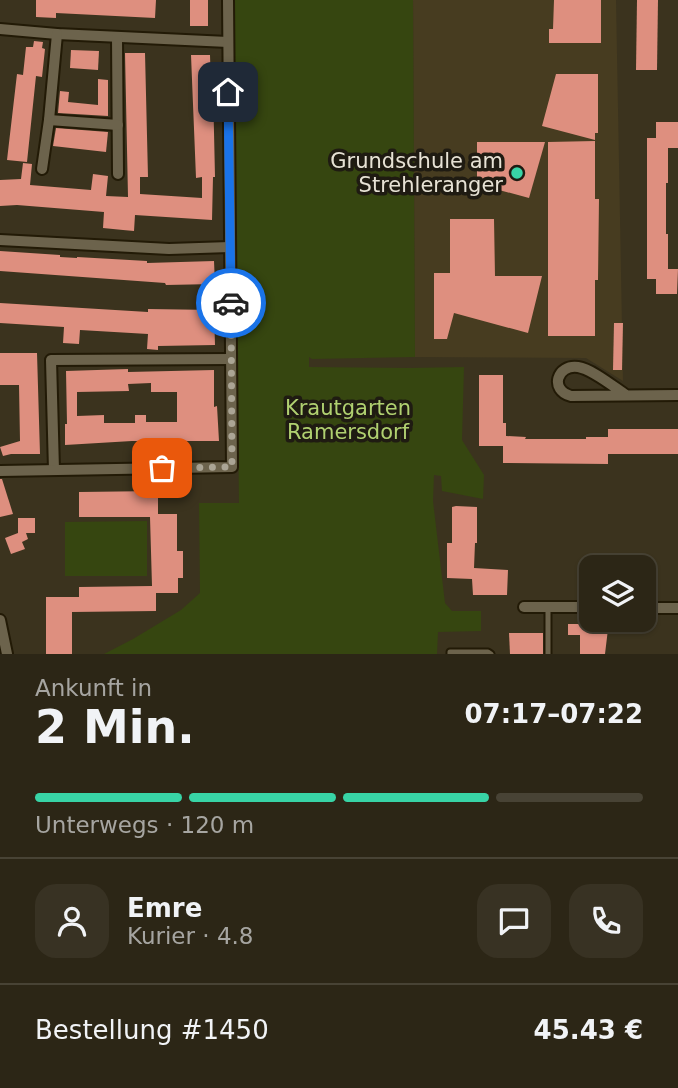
<!DOCTYPE html>
<html lang="de">
<meta charset="utf-8">
<style>
body{margin:0;font-family:"DejaVu Sans",sans-serif;background:#383223;color:#f1f3f6;height:100vh;display:flex;flex-direction:column;font-size:26px;white-space:nowrap}
*{box-sizing:border-box;margin:0}
p{font-size:23px;color:#a6a5a1}
.icon{flex:none;width:38px;height:38px;fill:none;stroke:currentColor;stroke-width:2;stroke-linecap:round;stroke-linejoin:round}
.map{position:relative;height:654px;overflow:hidden}
.details{display:flex;flex-direction:column;background:#2c2616;flex:1}
.details>*{flex:none}
.buttons{position:absolute;left:579px;top:555px;display:grid;gap:14px}
.buttons a{display:grid;place-items:center;width:77px;height:77px;border-radius:14px;background:#2c2616;box-shadow:0 2px 5px #0004,0 0 0 2px #484335;font-size:35px}
.pin{position:absolute;display:grid;place-items:center;width:60px;height:60px;color:#fff;margin:-30px;border-radius:14px;box-shadow:0 4px 10px #0006}
.courier{position:absolute;display:grid;place-items:center;width:70px;height:70px;margin:-35px;border:5px solid #1a73e8;border-radius:50%;background:#fff;color:#222;box-shadow:0 2px 9px #0007}
.summary em{font-style:normal;font-weight:700}
.summary div{display:flex;flex-direction:column-reverse}
.summary{display:flex;align-items:center;justify-content:space-between;height:119px;padding:0 35px}
h1{font-size:46px;font-weight:700;line-height:52px}
.bar{display:grid;grid-template-columns:repeat(4,1fr);gap:10px 7px;align-content:center;height:84px;padding:0 35px}
.bar i{height:9px;border-radius:5px;background:#484335}
.bar .current{background:#38d4a6}
.bar p{grid-column:span 4}
.line{display:flex;align-items:center;gap:18px;padding:0 35px;border-top:2px solid #484335}
.line div{flex:1}
.round{display:grid;place-items:center;flex:none;width:74px;height:74px;border-radius:21px;background:#383223}
.map>svg:first-child{display:block}
</style>
<div class="map">
<svg width="678" height="654" viewBox="0 0 678 654">
<rect width="100%" height="100%" fill="#3b331e"/>
<!-- built -->
<polygon fill="#473c20" points="413,0 616,0 623,381 586,358 415,357"/>
<!-- green -->
<g fill="#364610">
<polygon points="233,0 413,0 415,357 312,359 309,357 309,367 410,368 464,367 462,440 484,475 483,499 442,491 441,476 434,475 433,501 445,603 452,611 481,611 481,631 438,632 437,654 104,654 133,639 181,610 200,593 199,503 239,503"/>
<polygon points="147,521 147,576 65,576 65,522"/>
</g>
<!-- building -->
<g fill="#de8f7f" fill-rule="evenodd">
<polygon points="36,0 156,0 155,18 56,13 56,18 36,17"/>
<rect x="190" y="0" width="18" height="26"/>
<polygon points="554,0 601,0 601,43 549,43 549,29 553,29"/>
<polygon points="637,0 658,0 657,70 636,70"/>
<polygon points="34,41 43,42 42,48 45,49 42,77 36,76 27,162 7,160 17,74 23,75 26,47 33,47"/>
<polygon points="71,50 99,51 98,70 70,68"/>
<polygon points="125,53 145,53 148,177 140,177 140,194 202,198 202,177 196,178 191,55 210,55 211,87 213,87 215,177 213,177 212,220 135,215 134,231 123,230 103,228 104,212 17,205 0,206 0,180 21,179 23,163 32,164 30,185 91,190 93,174 108,176 106,196 128,197"/>
<polygon points="556,74 598,74 598,133 595,133 595,140 542,126"/>
<polygon points="98,79 108,80 108,116 58,113 60,91 69,92 68,102 98,105"/>
<polygon points="656,122 678,122 678,148 668,148 668,183 666,183 666,234 668,234 668,269 678,269 677,294 656,294 656,279 647,279 647,138 656,138"/>
<polygon points="56,128 108,132 106,152 53,146"/>
<polygon points="595,141 595,199 599,199 598,280 595,280 595,336 548,336 548,142"/>
<polygon points="477,142 545,142 529,198 477,184"/>
<polygon points="450,219 494,219 495,276 542,276 528,333 454,313 447,339 434,339 434,273 450,273"/>
<polygon points="0,251 60,255 60,257 77,258 77,257 147,261 147,263 214,261 215,284 166,285 165,283 0,271"/>
<polygon points="0,303 148,312 148,309 214,310 215,345 158,346 158,350 147,349 148,334 80,330 79,344 63,343 64,327 0,323"/>
<polygon points="614,323 623,323 622,370 613,370"/>
<polygon points="0,353 37,353 40,454 11,454 3,456 0,447 20,441 19,385 0,385"/>
<path d="M128,369V372L214,370V407L217,406L219,441H132L65,445V424H67L66,371ZM151,383V392H177V422H146V415H135V423H104V415L77,416V392L129,391L128,384Z"/>
<polygon points="479,375 503,375 503,423 506,423 506,436 526,437 525,439 586,439 586,437 608,437 608,429 678,429 678,454 608,454 608,464 503,463 503,446 479,446"/>
<polygon points="0,479 2,479 13,514 0,517"/>
<polygon points="158,491 158,514 177,514 177,551 183,551 183,578 178,578 178,593 156,593 156,611 72,612 72,654 46,654 46,597 79,597 79,587 152,586 150,517 79,517 79,492"/>
<polygon points="456,506 477,507 477,543 475,543 474,568 508,570 507,595 473,595 472,579 447,578 447,543 452,543 452,507"/>
<polygon points="18,518 35,518 35,533 26,533 28,539 22,542 25,549 11,554 5,538 18,533"/>
<polygon points="580,615 592,615 592,620 612,620 612,629 608,629 605,654 580,654 580,635 568,635 568,624 580,624"/>
<polygon points="509,633 543,633 543,654 510,654"/>
</g>
<g fill="none" stroke-linecap="round" stroke-linejoin="round">
<!-- lane casing -->
<g stroke="#221a06" stroke-width="9">
<g id="lane">
<polyline points="548,607 548,654"/>
<polyline points="450,654 450,652 488,652 491,654"/>
</g>
</g>
<!-- street casing -->
<g stroke="#221a06" stroke-width="14">
<g id="street">
<polyline points="0,29 57,34 228,42"/>
<polyline points="117,37 118,174"/>
<polyline points="49,120 118,125"/>
<polyline points="42,169 49,120 57,34"/>
<polyline points="0,240 169,249 230,247"/>
<path d="M626,395C614,387 592,369 578,367C557,364 549,390 571,396L678,395"/>
<polyline points="54,470 51,360 231,359"/>
<polyline points="0,471 232,467 228,0"/>
<polyline points="524,607 592,607"/>
<polyline points="644,608 678,608"/>
<polyline points="0,620 7,654"/>
</g>
</g>
<!-- lane -->
<use href="#lane" stroke="#6c634c" stroke-width="5"/>
<!-- street -->
<use href="#street" stroke="#6c634c" stroke-width="10"/>
</g>
<g fill="none" stroke-linecap="round" stroke-linejoin="round">
<!-- done -->
<polyline stroke="#aba595" stroke-width="7" stroke-dasharray="0 12.6" points="162,468 232,467 231,303"/>
<!-- route -->
<polyline stroke="#1a73e8" stroke-width="9" points="228,92 231,303"/>
</g>
<!-- markers -->
<circle fill="#38d4a6" stroke="#1f1b12" stroke-width="2.5" cx="517" cy="173" r="7"/>
<g text-anchor="middle" dominant-baseline="central" stroke-width="7" stroke-linejoin="round" paint-order="stroke">
<!-- poi labels -->
<g font-size="21" fill="#e7e2d5" stroke="#1f1b12" text-anchor="end">
<text x="503" y="161">Grundschule am<tspan x="503" dy="24">Strehleranger</tspan></text>
</g>
<!-- park labels -->
<g font-size="21" fill="#b0d070" stroke="#1f1b12">
<text x="348" y="408">Krautgarten<tspan x="348" dy="24">Ramersdorf</tspan></text>
</g>
</g>
</svg>
<div class="buttons">
<a><svg class="icon" aria-label="layers" viewBox="0 0 24 24"><path d="M12 4l9 5-9 5-9-5zM3 14l9 5 9-5"/></svg></a>
</div>
<div class="pin" style="left:162px;top:468px;background:#ea580c"><svg class="icon" aria-label="bag" viewBox="0 0 24 24"><path d="M5 8h14l-1 12H6zM9 8a3 3 0 0 1 6 0"/></svg></div>
<div class="pin" style="left:228px;top:92px;background:#1f2937"><svg class="icon" aria-label="home" viewBox="0 0 24 24"><path d="M3 11l9-7 9 7M6 9v11h12V9"/></svg></div>
<div class="courier" style="left:231px;top:303px"><svg class="icon" aria-label="car" viewBox="0 0 24 24"><path d="M5 17H2v-5l4-1 3-4h7l3 4 3 1v5h-3M9 17h6M6 11h13"/><circle cx="7" cy="17" r="2"/><circle cx="17" cy="17" r="2"/></svg></div>
</div>
<section class="details">
<div class="summary"><div><h1>2 Min.</h1><p>Ankunft in</p></div><em>07:17–07:22</em></div>
<div class="bar"><i class="current"></i><i class="current"></i><i class="current"></i><i></i><p>Unterwegs · 120 m</p></div>
<div class="line" style="height:126px"><a class="round"><svg class="icon" aria-label="person" viewBox="0 0 24 24"><circle cx="12" cy="8" r="4"/><path d="M4 21q1-7 8-7t8 7"/></svg></a><div><b>Emre</b><p>Kurier · 4.8</p></div><a class="round"><svg class="icon" aria-label="chat" viewBox="0 0 24 24"><path d="M4 5h16v11H9l-5 4z"/></svg></a><a class="round"><svg class="icon" aria-label="phone" viewBox="0 0 24 24"><path d="M5 4h4l2 5-3 2q2 4 5 5l2-3 5 2v4C11 20 4 13 5 4z"/></svg></a></div>
<div class="line" style="height:91px"><div>Bestellung #1450</div><b>45.43 €</b></div>
</section>
